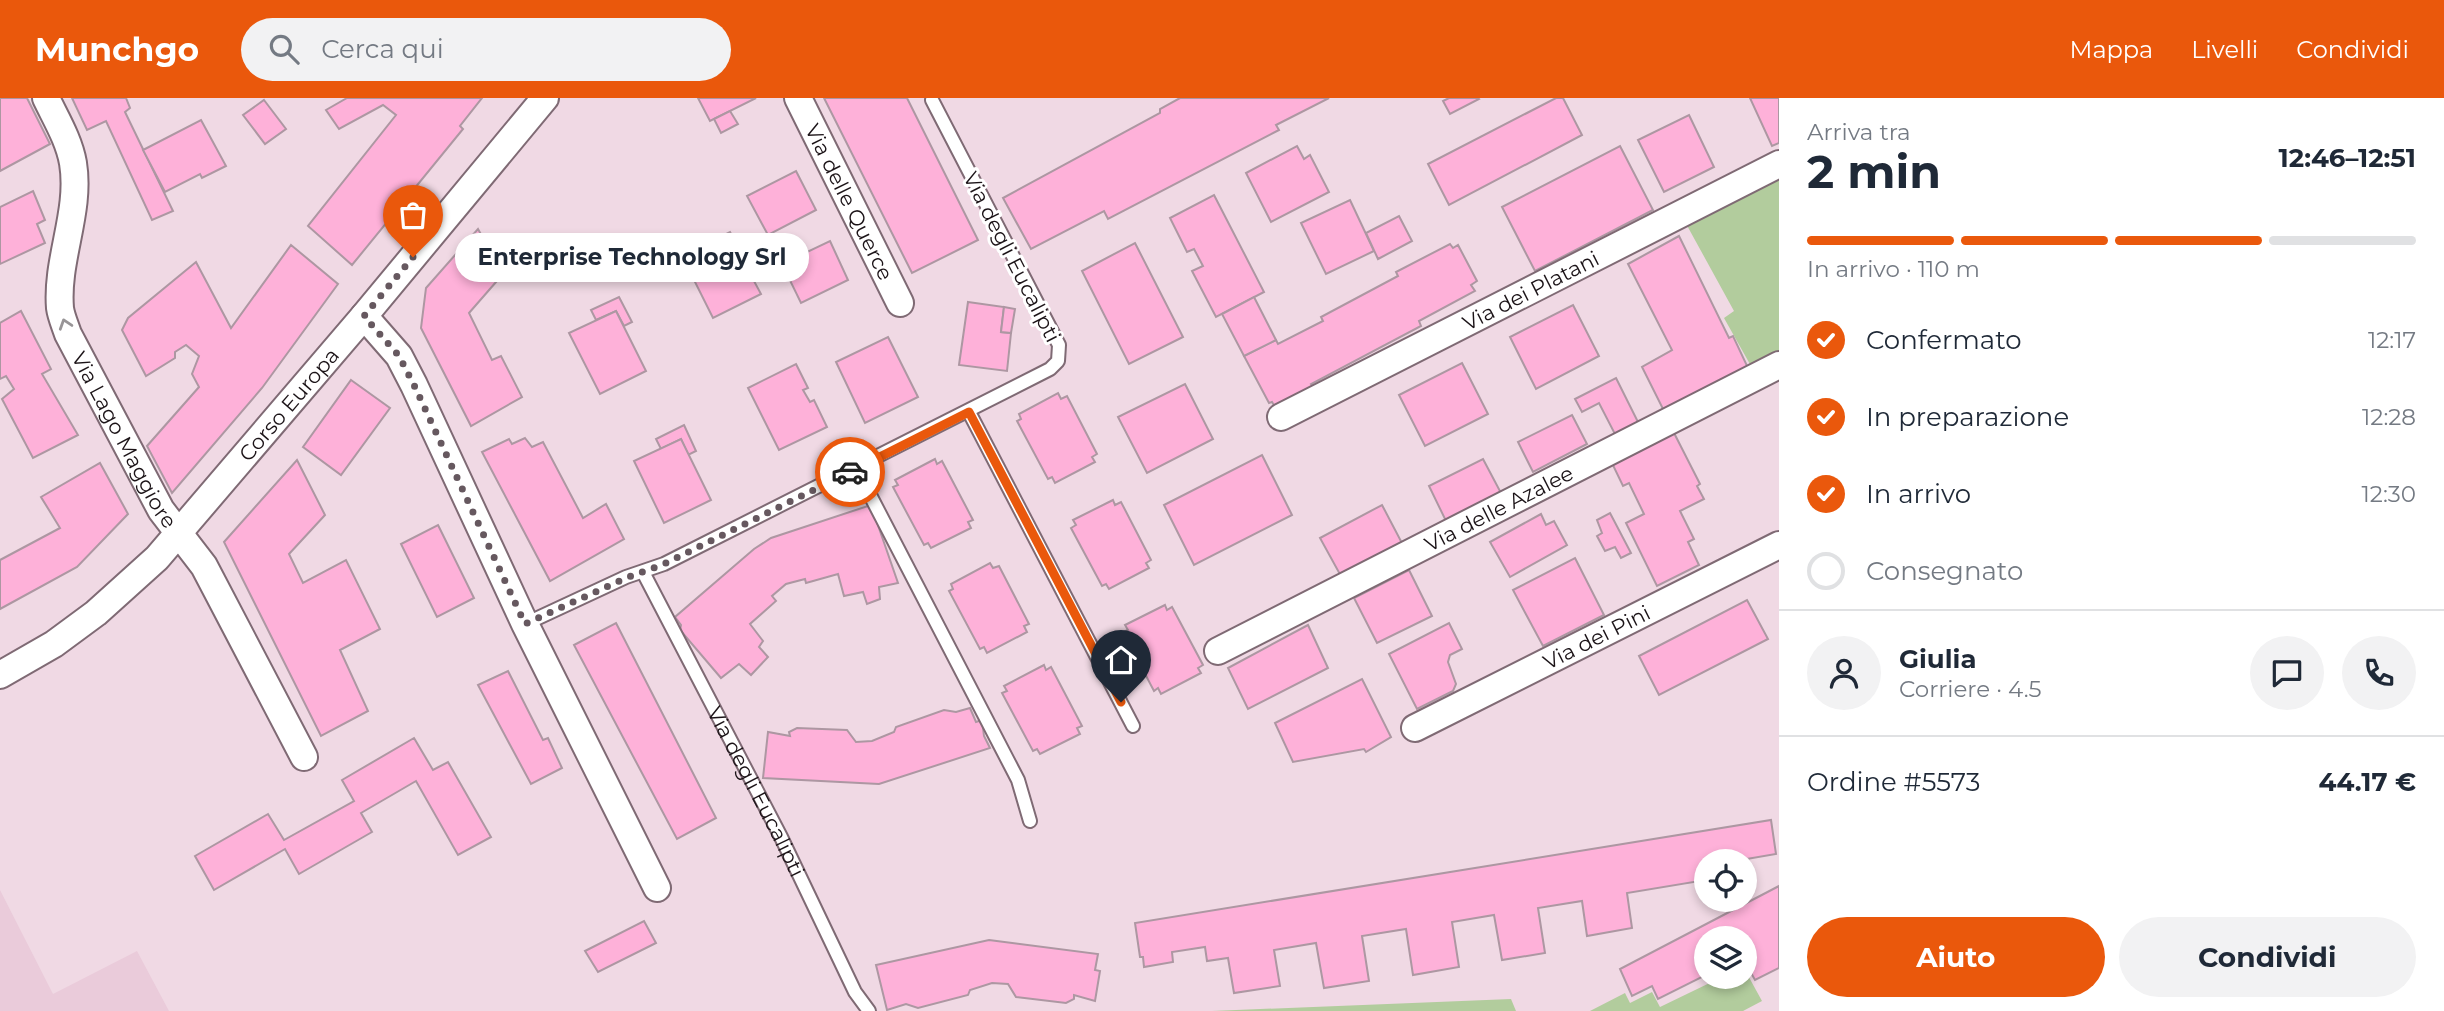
<!DOCTYPE html>
<html lang="it">
<meta charset="utf-8">
<style>
body{margin:0;font-family:Montserrat,sans-serif;background:#f2f2f3;color:#1f2937;height:100vh;display:flex;flex-direction:column;font-size:26px;white-space:nowrap}
*{box-sizing:border-box;margin:0}
p{font-size:23px;color:#747a83}
.icon{flex:none;width:38px;height:38px;fill:none;stroke:currentColor;stroke-width:2;stroke-linecap:round;stroke-linejoin:round}
.map{position:relative;flex:1;overflow:hidden}
.panel{display:flex;flex-direction:column;background:#fff;width:665px}
.panel>*{flex:none}
.fabs{position:absolute;left:1694px;top:751px;display:grid;gap:14px}
.fabs a{display:grid;place-items:center;width:63px;height:63px;border-radius:50%;background:#fff;box-shadow:0 4px 10px #0003;font-size:35px}
.pin{position:absolute;display:grid;place-items:center;width:60px;height:60px;color:#fff;margin:-72px -30px;border-radius:50% 50% 50% 0;rotate:-45deg;box-shadow:0 0 7px #0007}
.pin .icon{rotate:45deg}
.courier{position:absolute;display:grid;place-items:center;width:70px;height:70px;margin:-35px;border:5px solid #ea580c;border-radius:50%;background:#fff;color:#222;box-shadow:0 2px 9px #0007}
.bubble{position:absolute;height:49px;border-radius:24px;background:#fff;box-shadow:0 4px 10px #0003;font-size:23px;font-weight:700;line-height:49px;text-align:center}
.headline em{font-style:normal;font-weight:700}
.headline div{display:flex;flex-direction:column-reverse}
.headline{display:flex;align-items:center;justify-content:space-between;height:119px;padding:0 28px}
h1{font-size:46px;font-weight:700;line-height:52px}
.bar{display:grid;grid-template-columns:repeat(4,1fr);gap:10px 7px;align-content:center;height:84px;padding:0 28px}
.bar i{height:9px;border-radius:5px;background:#e0e1e3}
.bar .on{background:#ea580c}
.bar p{grid-column:span 4}
.line{display:flex;align-items:center;gap:18px;padding:0 28px;border-top:2px solid #e0e1e3}
.line div{flex:1}
.round{display:grid;place-items:center;flex:none;width:74px;height:74px;border-radius:37px;background:#f2f2f3}
ol{padding:0 28px;list-style:none}
li{display:flex;align-items:center;gap:21px;height:77px}
li p{margin-inline-start:auto}
li .icon{padding:7px;border-radius:50%;background:#ea580c;color:#fff;stroke-width:4}
li:last-child{color:#747a83}
li i{width:38px;height:38px;border:4px solid #e0e1e3;border-radius:50%}
.action{display:flex;gap:14px;margin-top:auto;padding:14px 28px}
.action a{flex:1;height:80px;border-radius:42px;background:#ea580c;color:#fff;font-size:28px;font-weight:700;line-height:80px;text-align:center}
.action a+a{background:#f2f2f3;color:#1f2937}
header{display:flex;align-items:center;gap:42px;box-sizing:border-box;height:98px;padding:0 35px;background:#ea580c;color:#fff}
header strong{font-size:33px}
nav{display:flex;gap:38px;margin-inline-start:auto;font-size:24px}
.search{width:490px;height:63px;background:#f2f2f3;display:flex;align-items:center;gap:18px;box-sizing:border-box;padding:0 24px;border-radius:38px;color:#747a83;font-size:26px}
main{display:flex;flex:1;min-height:0}
.map>svg:first-child{display:block}
</style>
<header>
<strong>Munchgo</strong>
<div class="search"><svg class="icon" aria-label="search" viewBox="0 0 24 24"><circle cx="10" cy="10" r="6"/><path d="M15 15l6 6"/></svg>Cerca qui</div>
<nav><a>Mappa</a><a>Livelli</a><a>Condividi</a></nav>
</header>
<main>
<div class="map">
<svg width="1779" height="913" viewBox="0 0 1779 913">
<rect width="100%" height="100%" fill="#f0d9e4"/>
<!-- built -->
<polygon fill="#eacbda" points="0,792 53,896 137,853 169,913 0,913"/>
<!-- green -->
<g fill="#b2cc9d">
<polygon points="1779,73 1779,257 1751,268 1724,220 1734,213 1684,122"/>
<polygon points="1745,872 1762,903 1743,913 1590,913 1625,895 1630,905 1652,894 1660,909 1722,879 1745,878"/>
<polygon points="1511,901 1516,913 1212,913"/>
</g>
<!-- building -->
<g fill="#feb1d9" stroke="#ad97a2" stroke-width="2">
<polygon points="0,0 27,0 50,46 0,73"/>
<polygon points="72,0 126,0 130,10 125,14 173,113 152,122 106,23 87,32"/>
<polygon points="347,0 482,0 460,28 463,31 352,167 308,128 396,17 383,7 339,31 326,12"/>
<polygon points="698,0 756,0 710,23"/>
<polygon points="824,0 907,0 978,142 912,175"/>
<polygon points="1180,0 1329,0 1276,27 1279,32 1108,121 1104,113 1031,151 1003,100 1160,15 1160,11"/>
<polygon points="1449,0 1478,0 1479,1 1450,16 1443,3"/>
<polygon points="1556,0 1563,0 1582,37 1449,107 1428,66"/>
<polygon points="1750,0 1779,0 1779,45 1772,48"/>
<polygon points="264,2 286,31 265,46 243,17"/>
<polygon points="730,13 738,26 721,35 714,21"/>
<polygon points="1689,17 1714,69 1664,94 1638,42"/>
<polygon points="201,22 226,68 202,80 200,76 165,94 143,52"/>
<polygon points="1297,48 1304,61 1310,57 1329,94 1271,124 1246,75"/>
<polygon points="1620,48 1653,112 1535,173 1502,109"/>
<polygon points="796,73 816,112 768,137 747,98"/>
<polygon points="33,93 45,122 37,126 45,145 0,166 0,109"/>
<polygon points="1214,97 1264,194 1216,219 1192,173 1203,168 1194,151 1187,154 1170,120"/>
<polygon points="1350,102 1374,153 1326,176 1301,125"/>
<polygon points="1399,118 1412,143 1378,161 1366,135"/>
<polygon points="478,131 503,176 469,215 492,262 501,258 522,299 471,328 421,230 426,190"/>
<polygon points="730,134 742,157 737,160 744,172 747,170 761,196 713,220 682,158"/>
<polygon points="1679,138 1729,240 1733,238 1749,272 1665,315 1642,269 1672,252 1628,166"/>
<polygon points="830,143 848,182 801,205 782,166"/>
<polygon points="1135,145 1183,239 1129,266 1082,173"/>
<polygon points="1450,146 1453,150 1458,147 1477,183 1471,187 1475,193 1419,223 1421,228 1311,286 1313,289 1275,309 1272,304 1269,305 1244,258 1276,242 1278,246 1323,223 1321,219 1398,178 1396,174"/>
<polygon points="291,147 338,186 262,290 172,395 147,348 199,289 192,276 199,258 186,247 175,254 175,260 146,278 122,232 128,220 196,164 231,230"/>
<polygon points="619,199 632,224 624,228 616,213 596,222 591,212"/>
<polygon points="1254,199 1276,242 1244,258 1222,216"/>
<polygon points="968,204 1004,209 1001,234 1011,235 1007,273 959,267"/>
<polygon points="1573,207 1599,258 1536,291 1510,239"/>
<polygon points="1004,209 1015,211 1011,235 1001,234"/>
<polygon points="21,213 51,271 42,276 78,337 33,360 2,301 14,291 6,278 0,281 0,225"/>
<polygon points="616,213 646,273 600,296 569,235"/>
<polygon points="888,239 918,299 865,325 836,264"/>
<polygon points="1462,265 1488,316 1425,348 1399,297"/>
<polygon points="796,266 808,290 803,292 810,304 814,302 827,329 779,352 748,290"/>
<polygon points="1616,280 1640,328 1617,340 1599,305 1582,314 1575,301"/>
<polygon points="351,282 390,310 341,377 303,349"/>
<polygon points="1185,286 1213,341 1147,375 1118,319"/>
<polygon points="1058,295 1061,301 1067,298 1097,356 1092,359 1095,364 1055,385 1052,379 1048,381 1017,323 1021,321 1019,316"/>
<polygon points="1572,317 1587,346 1533,374 1518,344"/>
<polygon points="684,327 696,353 688,357 681,341 661,351 656,341"/>
<polygon points="1672,331 1700,386 1697,388 1704,401 1680,413 1694,441 1688,444 1699,467 1657,488 1626,425 1644,416 1629,385 1623,388 1610,361"/>
<polygon points="525,340 532,349 543,344 583,420 606,406 624,441 550,483 482,354 509,341 512,346"/>
<polygon points="681,341 711,402 664,425 634,363"/>
<polygon points="1262,357 1292,417 1194,467 1164,407"/>
<polygon points="935,361 937,366 942,363 973,422 968,424 971,430 931,450 928,445 924,447 893,389 898,387 895,382"/>
<polygon points="1483,361 1501,395 1446,423 1429,388"/>
<polygon points="297,362 325,417 289,456 303,485 346,462 380,531 340,552 368,613 321,638 224,444"/>
<polygon points="100,365 128,416 77,469 0,511 0,462 60,430 41,399"/>
<polygon points="1113,402 1115,407 1121,404 1151,462 1146,465 1149,470 1109,491 1106,486 1102,488 1071,430 1076,427 1073,422"/>
<polygon points="871,407 898,485 879,489 880,501 867,506 863,494 844,498 838,476 806,485 805,481 786,486 772,498 776,503 750,526 763,543 759,549 768,559 751,577 739,566 721,580 680,532 681,527 675,519 754,451 771,440"/>
<polygon points="1382,407 1403,447 1342,480 1320,440"/>
<polygon points="1610,415 1631,455 1621,460 1615,449 1605,453 1597,438 1602,435 1597,422"/>
<polygon points="1541,416 1546,427 1554,423 1567,447 1510,479 1490,444"/>
<polygon points="438,427 474,500 437,519 401,446"/>
<polygon points="1575,460 1604,517 1543,548 1513,492"/>
<polygon points="990,465 993,470 999,468 1029,526 1024,528 1027,534 987,555 984,549 980,551 949,493 953,491 951,486"/>
<polygon points="1409,472 1432,518 1377,545 1354,500"/>
<polygon points="1747,502 1768,541 1659,597 1639,558"/>
<polygon points="1165,507 1167,512 1172,509 1203,567 1198,570 1201,575 1161,596 1158,590 1154,593 1123,534 1128,532 1125,527"/>
<polygon points="616,525 716,720 677,741 574,547"/>
<polygon points="1449,525 1462,551 1450,557 1448,564 1456,586 1453,593 1417,611 1389,556"/>
<polygon points="1308,527 1328,570 1248,611 1228,570"/>
<polygon points="1044,567 1046,572 1051,569 1082,628 1077,630 1080,636 1040,656 1037,651 1033,653 1002,595 1007,593 1004,588"/>
<polygon points="508,573 543,642 548,640 562,670 531,686 478,587"/>
<polygon points="1362,581 1391,639 1366,654 1364,651 1293,664 1275,625"/>
<polygon points="970,610 976,624 982,622 984,638 990,650 879,686 763,680 768,634 790,638 789,634 797,630 847,632 856,644 872,643 894,634 896,629 944,612 956,614"/>
<polygon points="414,640 433,672 448,664 491,739 458,757 416,683 361,715 372,734 299,776 285,751 214,792 195,758 268,716 284,742 354,703 342,682"/>
<polygon points="1771,722 1776,756 1735,763 1706,763 1706,782 1627,795 1632,830 1587,838 1582,803 1538,810 1545,855 1502,862 1494,817 1452,824 1459,869 1413,877 1406,831 1362,838 1369,883 1324,890 1316,845 1274,852 1280,888 1234,895 1228,860 1207,863 1205,849 1172,854 1173,864 1144,869 1143,859 1140,859 1135,825"/>
<polygon points="1779,788 1779,870 1755,882 1745,864 1745,840 1706,840 1706,877 1658,901 1652,888 1632,898 1620,871"/>
<polygon points="644,823 656,845 598,874 585,853"/>
<polygon points="989,842 1098,856 1095,872 1100,873 1095,903 1074,897 1074,901 1066,905 1016,899 1008,886 992,885 970,892 968,897 918,910 906,906 887,912 876,867"/>
</g>
<g fill="none" stroke-linecap="round" stroke-linejoin="round">
<!-- lane casing -->
<g stroke="#7f6a74" stroke-width="16">
<g id="lane">
<polyline points="969,314 1133,628"/>
<polyline points="856,370 1018,682 1030,723"/>
<path id="s1" d="M643,474L781,739L855,894L869,913"/>
<polyline points="525,526 626,479 664,466 1050,271 1058,263 1059,247 932,2"/>
</g>
</g>
<!-- street casing -->
<g stroke="#7f6a74" stroke-width="30">
<g id="street">
<path id="s2" d="M46,0C56,21 69,42 73,65C81,114 56,161 60,210C61,218 65,227 68,236L161,412L204,468L304,659"/>
<path id="s3" d="M798,0L900,205"/>
<polyline points="364,218 399,258 414,287 525,526 657,790"/>
<path id="s4" d="M1281,319L1779,66"/>
<path id="s5" d="M1218,553L1779,267"/>
<path id="s6" d="M0,577L54,546L96,515L157,460L364,218L545,0"/>
<path id="s7" d="M1415,630L1779,447"/>
</g>
</g>
<!-- lane -->
<use href="#lane" stroke="#fff" stroke-width="12"/>
<!-- street -->
<use href="#street" stroke="#fff" stroke-width="26"/>
</g>
<!-- one-way arrows -->
<defs><path id="oneway-chevron" d="M-2-3.5L2.5 0L-2 3.5" fill="none" stroke-width="1.6" stroke-linecap="round" stroke-linejoin="round" transform="scale(1.75)"/></defs>
<use stroke="#989597" href="#oneway-chevron" transform="translate(65 226) rotate(-108)"/>
<g fill="none" stroke-linecap="round" stroke-linejoin="round">
<!-- done -->
<polyline stroke="#66585f" stroke-width="7" stroke-dasharray="0 12.6" points="413,159 364,218 399,258 414,287 525,526 626,480 664,466 850,374"/>
<!-- route -->
<polyline stroke="#ea580c" stroke-width="9" points="850,374 969,314 1121,604"/>
</g>
<g text-anchor="middle" dominant-baseline="central" stroke-width="6" stroke-linejoin="round" paint-order="stroke">
<!-- street labels -->
<g font-size="21" fill="#1b1317" stroke="#fff">
<text stroke="none"><textPath href="#s3" startOffset="116">Via delle Querce</textPath></text>
<text transform="translate(1012 159) rotate(63)">Via degli Eucalipti</text>
<text stroke="none"><textPath href="#s4" startOffset="280">Via dei Platani</textPath></text>
<text stroke="none"><textPath href="#s6" startOffset="399">Corso Europa</textPath></text>
<text stroke="none"><textPath href="#s2" startOffset="364">Via Lago Maggiore</textPath></text>
<text stroke="none"><textPath href="#s5" startOffset="315">Via delle Azalee</textPath></text>
<text stroke="none"><textPath href="#s7" startOffset="203">Via dei Pini</textPath></text>
<text stroke="none"><textPath href="#s1" startOffset="247">Via degli Eucalipti</textPath></text>
</g>
</g>
</svg>
<div class="fabs">
<a><svg class="icon" aria-label="locate" viewBox="0 0 24 24"><circle cx="12" cy="12" r="6"/><path d="M12 2v4M12 18v4M2 12h4M18 12h4"/></svg></a>
<a><svg class="icon" aria-label="layers" viewBox="0 0 24 24"><path d="M12 4l9 5-9 5-9-5zM3 14l9 5 9-5"/></svg></a>
</div>
<div class="pin" style="left:413px;top:159px;background:#ea580c"><svg class="icon" aria-label="bag" viewBox="0 0 24 24"><path d="M5 8h14l-1 12H6zM9 8a3 3 0 0 1 6 0"/></svg></div>
<div class="pin" style="left:1121px;top:604px;background:#1f2937"><svg class="icon" aria-label="home" viewBox="0 0 24 24"><path d="M3 11l9-7 9 7M6 9v11h12V9"/></svg></div>
<div class="courier" style="left:850px;top:374px"><svg class="icon" aria-label="car" viewBox="0 0 24 24"><path d="M5 17H2v-5l4-1 3-4h7l3 4 3 1v5h-3M9 17h6M6 11h13"/><circle cx="7" cy="17" r="2"/><circle cx="17" cy="17" r="2"/></svg></div>
<div class="bubble" style="left:455px;top:135px;width:354px">Enterprise Technology Srl</div>
</div>
<section class="panel">
<div class="headline"><div><h1>2 min</h1><p>Arriva tra</p></div><em>12:46–12:51</em></div>
<div class="bar"><i class="on"></i><i class="on"></i><i class="on"></i><i></i><p>In arrivo · 110 m</p></div>
<ol>
<li><svg class="icon" aria-label="check" viewBox="0 0 24 24"><path d="M5 12l5 5 9-10"/></svg>Confermato<p>12:17</p></li>
<li><svg class="icon" aria-label="check" viewBox="0 0 24 24"><path d="M5 12l5 5 9-10"/></svg>In preparazione<p>12:28</p></li>
<li><svg class="icon" aria-label="check" viewBox="0 0 24 24"><path d="M5 12l5 5 9-10"/></svg>In arrivo<p>12:30</p></li>
<li><i></i>Consegnato</li>
</ol>
<div class="line" style="height:126px"><a class="round"><svg class="icon" aria-label="person" viewBox="0 0 24 24"><circle cx="12" cy="8" r="4"/><path d="M4 21q1-7 8-7t8 7"/></svg></a><div><b>Giulia</b><p>Corriere · 4.5</p></div><a class="round"><svg class="icon" aria-label="chat" viewBox="0 0 24 24"><path d="M4 5h16v11H9l-5 4z"/></svg></a><a class="round"><svg class="icon" aria-label="phone" viewBox="0 0 24 24"><path d="M5 4h4l2 5-3 2q2 4 5 5l2-3 5 2v4C11 20 4 13 5 4z"/></svg></a></div>
<div class="line" style="height:91px"><div>Ordine #5573</div><b>44.17 €</b></div>
<div class="action"><a>Aiuto</a><a>Condividi</a></div>
</section>
</main>
